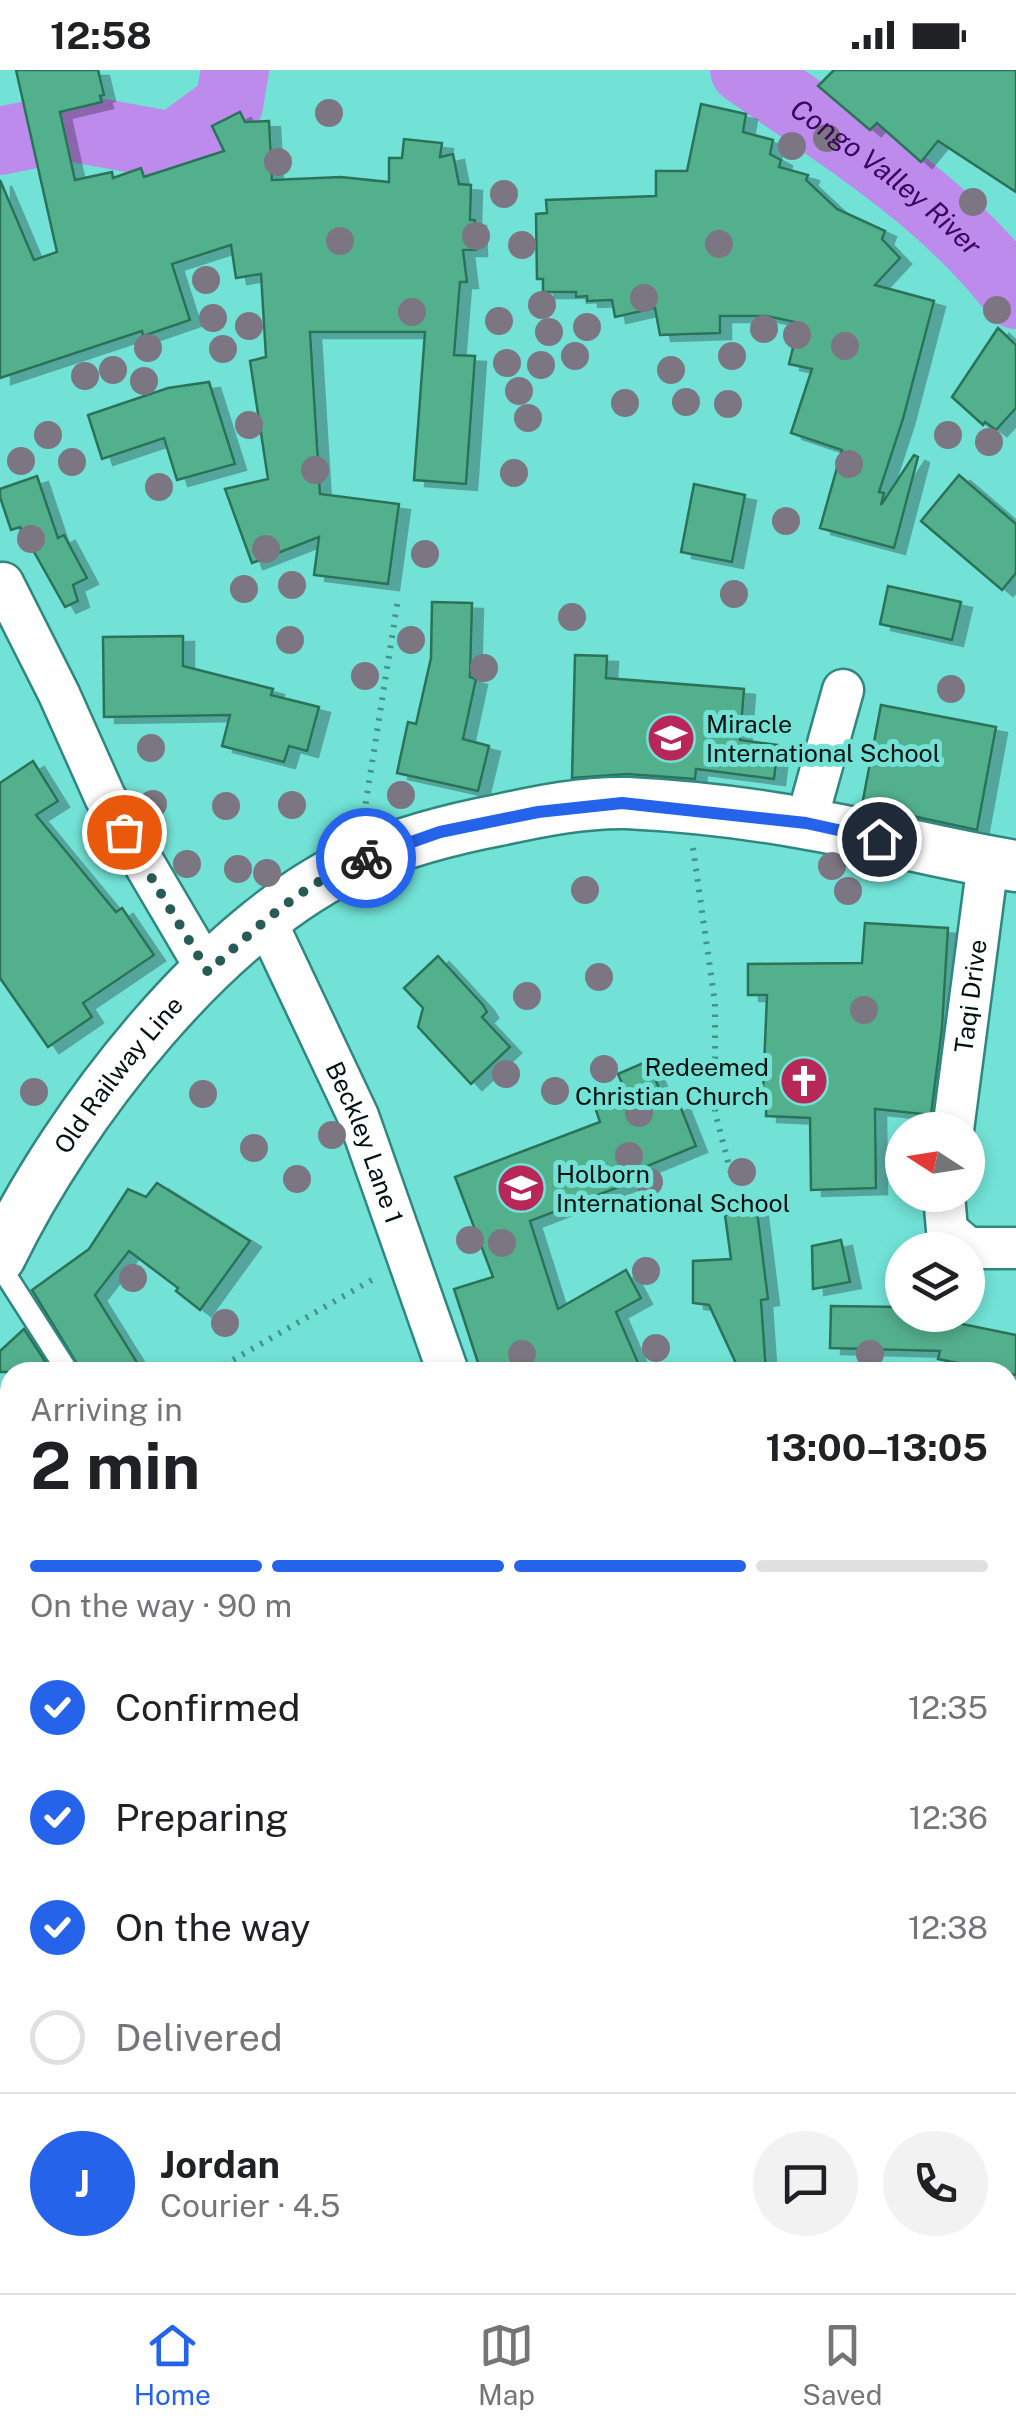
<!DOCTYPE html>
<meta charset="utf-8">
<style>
body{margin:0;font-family:"Public Sans",sans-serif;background:#f2f2f2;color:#202124;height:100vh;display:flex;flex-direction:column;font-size:38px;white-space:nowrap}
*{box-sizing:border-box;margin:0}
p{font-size:32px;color:#757577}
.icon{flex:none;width:55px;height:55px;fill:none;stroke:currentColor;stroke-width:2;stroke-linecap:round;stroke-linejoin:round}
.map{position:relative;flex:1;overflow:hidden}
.sheet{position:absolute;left:0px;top:1292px;width:1018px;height:932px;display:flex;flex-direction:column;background:#fff;border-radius:30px 30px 0 0;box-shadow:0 5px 15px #0003}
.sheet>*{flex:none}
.needle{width:65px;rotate:282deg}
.tools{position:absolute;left:885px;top:1042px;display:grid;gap:20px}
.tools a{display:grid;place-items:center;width:100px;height:100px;border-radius:50%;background:#fff;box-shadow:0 5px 15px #0003;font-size:50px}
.pin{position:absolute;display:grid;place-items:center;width:85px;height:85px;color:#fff;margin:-42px;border:5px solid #fff;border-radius:50%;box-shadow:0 2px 10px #0007}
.courier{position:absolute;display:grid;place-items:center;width:100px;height:100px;margin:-50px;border:8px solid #2563eb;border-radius:50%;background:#fff;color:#222;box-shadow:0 2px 12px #0007}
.head em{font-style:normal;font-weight:700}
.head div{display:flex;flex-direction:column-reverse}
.head{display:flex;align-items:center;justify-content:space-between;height:170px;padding:0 30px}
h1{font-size:65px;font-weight:700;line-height:75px}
.bar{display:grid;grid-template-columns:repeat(4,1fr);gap:15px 10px;align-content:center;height:120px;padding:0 30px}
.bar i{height:12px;border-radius:8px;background:#e0e0e0}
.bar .on{background:#2563eb}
.bar p{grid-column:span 4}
.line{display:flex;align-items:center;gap:25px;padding:0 30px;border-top:2px solid #e0e0e0}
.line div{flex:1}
.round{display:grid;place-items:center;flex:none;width:105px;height:105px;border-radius:52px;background:#f2f2f2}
ol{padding:0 30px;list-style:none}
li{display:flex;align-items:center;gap:30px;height:110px}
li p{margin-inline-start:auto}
li .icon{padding:10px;border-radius:50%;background:#2563eb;color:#fff;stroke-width:4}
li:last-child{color:#757577}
li i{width:55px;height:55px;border:5px solid #e0e0e0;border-radius:50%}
.status{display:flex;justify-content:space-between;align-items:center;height:70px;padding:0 50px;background:#fff;direction:ltr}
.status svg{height:28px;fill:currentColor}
.tab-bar{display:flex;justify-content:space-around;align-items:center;height:140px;border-top:2px solid #e0e0e0;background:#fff;font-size:28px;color:#757577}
.tab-bar a{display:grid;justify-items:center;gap:5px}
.tab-bar .on{color:#2563eb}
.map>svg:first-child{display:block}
</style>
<div class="status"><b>12:58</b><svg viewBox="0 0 49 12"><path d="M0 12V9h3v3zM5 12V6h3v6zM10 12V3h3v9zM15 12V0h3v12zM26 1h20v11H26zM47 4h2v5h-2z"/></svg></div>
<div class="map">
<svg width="1016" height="2223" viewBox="0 0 1016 2223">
<defs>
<filter id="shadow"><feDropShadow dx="11" dy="6" stdDeviation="0" flood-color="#0004"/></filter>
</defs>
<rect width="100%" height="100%" fill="#72e2d6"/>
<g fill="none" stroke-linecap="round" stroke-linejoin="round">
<!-- river -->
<g stroke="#bd8bec" stroke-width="68">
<path id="s1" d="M744,0C839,66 945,131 1016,225"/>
<polyline points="0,71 69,57 173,76 229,35 235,0"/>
</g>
</g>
<!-- building -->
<g fill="#52b08d" stroke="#2a7259" stroke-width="2.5" filter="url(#shadow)">
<polygon points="16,0 98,0 104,25 100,26 102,32 60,42 75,110 112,102 113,108 141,98 144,107 224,81 212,56 240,42 245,52 269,51 272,110 341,107 389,112 389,88 402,88 404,69 442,73 440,87 453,84 459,114 471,115 470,150 475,150 476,180 463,180 467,212 460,212 454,285 475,286 466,414 414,410 425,262 310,262 320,424 399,434 388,514 314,505 319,467 252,493 225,419 268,409 250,291 266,287 261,204 236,208 231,175 172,194 190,250 143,266 142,261 0,308 0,110 34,190 57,182"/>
<polygon points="834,0 1016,0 1016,122 938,71 921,92 877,53 870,60 818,16"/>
<polygon points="701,34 746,44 743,62 773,70 770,84 781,90 779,97 808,105 806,110 837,139 885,161 882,169 900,188 875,215 934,231 903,349 879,422 884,423 881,435 914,385 918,387 894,478 820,458 842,380 791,363 812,299 789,294 799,253 767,246 720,246 720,263 660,265 655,238 615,247 612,230 587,231 587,226 576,227 576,222 543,222 543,209 537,209 536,144 547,143 546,130 656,126 656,101 687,101"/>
<polygon points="998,258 1016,275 1016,338 996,360 985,352 983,355 952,327"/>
<polygon points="209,312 235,394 177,410 164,368 102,389 88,345 168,318"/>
<polygon points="959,405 1016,454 1016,503 1002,520 921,451"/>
<polygon points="37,406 58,468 64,465 87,508 73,515 78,531 65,537 20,457 11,460 0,427 0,419"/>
<polygon points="694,414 745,425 732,492 681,482"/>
<polygon points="888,516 961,532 952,570 880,554"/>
<polygon points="432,532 472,533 470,607 476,609 463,669 489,676 478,721 397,703 408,652 416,654 431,588"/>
<polygon points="183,566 183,596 273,619 271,625 319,637 307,681 289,676 284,692 222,676 230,645 104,647 103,567"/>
<polygon points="575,585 607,586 606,608 744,619 740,670 778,675 774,709 696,699 695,709 627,704 572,708"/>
<polygon points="881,635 996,657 977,760 862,735"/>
<polygon points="33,691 58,731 36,745 116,842 122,838 154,885 83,933 92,947 48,977 0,908 0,713"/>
<polygon points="865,853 948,858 942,958 931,1045 875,1039 876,1118 811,1120 810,1048 766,1046 767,1021 763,1021 767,925 748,925 748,894 862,893"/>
<polygon points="438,886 483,935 487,942 482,947 510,977 471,1014 418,957 423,938 404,918"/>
<polygon points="648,991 667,1038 679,1033 696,1076 633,1102 637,1110 530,1151 558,1239 626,1200 641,1228 616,1242 642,1302 481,1302 454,1219 493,1207 455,1107 600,1052 592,1028 624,1018 618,1004"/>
<polygon points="157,1113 250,1171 200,1240 176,1221 178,1218 129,1181 95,1225 143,1302 82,1302 32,1220 89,1179 128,1119 146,1127"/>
<polygon points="757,1141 768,1229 761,1230 766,1302 740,1302 709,1235 693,1233 693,1191 731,1189 725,1145"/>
<polygon points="841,1170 850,1212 813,1219 812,1176"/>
<polygon points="831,1236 902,1237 902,1245 918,1245 1016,1265 1016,1305 938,1289 940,1281 830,1278"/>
<polygon points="24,1259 52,1302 0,1302 0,1281"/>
</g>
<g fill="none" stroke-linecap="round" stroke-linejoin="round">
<!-- service casing -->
<g stroke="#2f877f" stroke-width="25">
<polyline id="service" points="0,1196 68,1302"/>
</g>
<!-- minor casing -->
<g stroke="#2f877f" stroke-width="45">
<g id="minor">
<polyline points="3,513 59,624 105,727 208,902"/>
<polyline points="806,753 843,620"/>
<path id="s2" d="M265,849L358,1046L448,1302"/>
<path id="s3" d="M953,1060L988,792"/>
<polyline points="944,1125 947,1160 968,1178 1016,1178"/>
<polyline points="0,1475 10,1489"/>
<polyline points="1008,1576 1016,1576"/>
<polyline points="1008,1767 1016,1763"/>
<polyline points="0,1931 10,1939"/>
<polyline points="352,2215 362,2223"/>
</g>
</g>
<!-- tertiary casing -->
<g stroke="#2f877f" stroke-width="55">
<g id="tertiary">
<path id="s4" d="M0,1187C68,1046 215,854 361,790C406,771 452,759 499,750C540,741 585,732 627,733C687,736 749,743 808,754C878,766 946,785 1016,796"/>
</g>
</g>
<!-- path -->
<g stroke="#46928a" stroke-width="6" stroke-dasharray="2.5 8" stroke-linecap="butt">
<polyline points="364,744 398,529"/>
<polyline points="693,778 715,933 715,1042 731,1103"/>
<polyline points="224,1295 377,1207"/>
</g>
<!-- service -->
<use href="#service" stroke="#fff" stroke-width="20"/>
<!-- minor -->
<use href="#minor" stroke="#fff" stroke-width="40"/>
<!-- tertiary -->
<use href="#tertiary" stroke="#fff" stroke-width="50"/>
</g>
<!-- trees -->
<g fill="#7c7683">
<circle cx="329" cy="43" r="14"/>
<circle cx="827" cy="68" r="14"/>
<circle cx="792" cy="76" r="14"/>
<circle cx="278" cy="92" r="14"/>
<circle cx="504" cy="124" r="14"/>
<circle cx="973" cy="132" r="14"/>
<circle cx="476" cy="166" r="14"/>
<circle cx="340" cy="171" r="14"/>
<circle cx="719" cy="174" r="14"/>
<circle cx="522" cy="175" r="14"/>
<circle cx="206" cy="210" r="14"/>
<circle cx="644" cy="228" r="14"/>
<circle cx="542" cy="235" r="14"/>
<circle cx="997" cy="240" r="14"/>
<circle cx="412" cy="242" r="14"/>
<circle cx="213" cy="248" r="14"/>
<circle cx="499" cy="251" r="14"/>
<circle cx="249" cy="256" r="14"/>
<circle cx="587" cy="257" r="14"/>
<circle cx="764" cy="259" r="14"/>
<circle cx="549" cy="262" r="14"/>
<circle cx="797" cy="265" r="14"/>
<circle cx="845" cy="276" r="14"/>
<circle cx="148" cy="278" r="14"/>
<circle cx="223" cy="279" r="14"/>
<circle cx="575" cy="286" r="14"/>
<circle cx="732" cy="286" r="14"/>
<circle cx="507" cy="293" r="14"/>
<circle cx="541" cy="295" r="14"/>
<circle cx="113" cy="300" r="14"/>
<circle cx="671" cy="300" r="14"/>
<circle cx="85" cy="306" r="14"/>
<circle cx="144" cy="311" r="14"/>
<circle cx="519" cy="321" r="14"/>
<circle cx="686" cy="332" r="14"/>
<circle cx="625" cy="333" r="14"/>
<circle cx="728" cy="334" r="14"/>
<circle cx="528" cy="348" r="14"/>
<circle cx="249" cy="355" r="14"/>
<circle cx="48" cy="365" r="14"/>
<circle cx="948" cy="365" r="14"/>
<circle cx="989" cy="372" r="14"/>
<circle cx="21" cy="391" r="14"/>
<circle cx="72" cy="392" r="14"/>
<circle cx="849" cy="394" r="14"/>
<circle cx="315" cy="400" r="14"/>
<circle cx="514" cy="403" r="14"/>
<circle cx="159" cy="417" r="14"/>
<circle cx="786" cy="451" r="14"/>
<circle cx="31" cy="469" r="14"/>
<circle cx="266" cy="479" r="14"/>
<circle cx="425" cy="484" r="14"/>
<circle cx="292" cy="515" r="14"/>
<circle cx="244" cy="519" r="14"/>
<circle cx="734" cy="524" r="14"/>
<circle cx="572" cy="547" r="14"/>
<circle cx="290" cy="570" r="14"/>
<circle cx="411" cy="570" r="14"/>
<circle cx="484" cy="598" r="14"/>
<circle cx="365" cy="606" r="14"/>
<circle cx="951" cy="619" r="14"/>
<circle cx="151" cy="678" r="14"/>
<circle cx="401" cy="725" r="14"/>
<circle cx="153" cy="734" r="14"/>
<circle cx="292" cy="735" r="14"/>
<circle cx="226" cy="736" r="14"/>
<circle cx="187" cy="794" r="14"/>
<circle cx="832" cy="796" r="14"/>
<circle cx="238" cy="799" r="14"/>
<circle cx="267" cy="803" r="14"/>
<circle cx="585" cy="820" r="14"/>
<circle cx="848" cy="821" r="14"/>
<circle cx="599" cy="907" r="14"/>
<circle cx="527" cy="926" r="14"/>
<circle cx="864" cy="940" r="14"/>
<circle cx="604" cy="999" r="14"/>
<circle cx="506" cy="1004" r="14"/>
<circle cx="555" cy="1021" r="14"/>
<circle cx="34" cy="1022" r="14"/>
<circle cx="203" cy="1024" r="14"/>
<circle cx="639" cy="1043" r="14"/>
<circle cx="332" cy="1065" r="14"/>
<circle cx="254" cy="1078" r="14"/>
<circle cx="629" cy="1086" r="14"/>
<circle cx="742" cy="1102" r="14"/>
<circle cx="297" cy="1109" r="14"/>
<circle cx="649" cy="1112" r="14"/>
<circle cx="470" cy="1170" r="14"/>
<circle cx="502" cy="1173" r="14"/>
<circle cx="646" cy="1201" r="14"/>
<circle cx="133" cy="1208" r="14"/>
<circle cx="225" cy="1253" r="14"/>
<circle cx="656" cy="1278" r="14"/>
<circle cx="522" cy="1284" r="14"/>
<circle cx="870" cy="1284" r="14"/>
</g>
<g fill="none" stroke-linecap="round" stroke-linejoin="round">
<!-- done -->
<path stroke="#285b55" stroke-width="10" stroke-dasharray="0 18" d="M124,762L208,902C255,858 305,812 366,788"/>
<!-- route -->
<polyline stroke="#2563eb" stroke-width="12" points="366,788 440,762 538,742 622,733 806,753 879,769"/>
</g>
<!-- icons -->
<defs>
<g id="school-disc" transform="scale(2.5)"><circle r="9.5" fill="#b72858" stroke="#72e2d6"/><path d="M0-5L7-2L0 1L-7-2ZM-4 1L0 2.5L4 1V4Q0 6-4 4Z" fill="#fff"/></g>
<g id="church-disc" transform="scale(2.5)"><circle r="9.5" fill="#b72858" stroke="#72e2d6"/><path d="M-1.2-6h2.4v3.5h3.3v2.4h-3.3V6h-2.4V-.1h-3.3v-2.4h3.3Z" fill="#fff"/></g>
</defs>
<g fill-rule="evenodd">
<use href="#school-disc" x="671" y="668"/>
<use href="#church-disc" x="804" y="1011"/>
<use href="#school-disc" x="521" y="1118"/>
</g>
<g text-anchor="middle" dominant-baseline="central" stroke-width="10" stroke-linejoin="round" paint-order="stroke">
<!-- poi labels -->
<g font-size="25" fill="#001210" stroke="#72e2d6" text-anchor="start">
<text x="706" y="654">Miracle<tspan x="706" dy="29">International School</tspan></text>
<text x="769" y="997" text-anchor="end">Redeemed<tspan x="769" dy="29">Christian Church</tspan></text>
<text x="556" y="1104">Holborn<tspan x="556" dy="29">International School</tspan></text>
</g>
<!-- street labels -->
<g font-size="25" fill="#001210" stroke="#72e2d6">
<text stroke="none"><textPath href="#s3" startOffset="135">Taqi Drive</textPath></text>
<text stroke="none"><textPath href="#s4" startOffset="218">Old Railway Line</textPath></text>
<text stroke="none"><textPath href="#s2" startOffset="245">Beckley Lane 1</textPath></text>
</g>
<!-- water labels -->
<g font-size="28" font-style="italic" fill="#3b035d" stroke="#72e2d6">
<text stroke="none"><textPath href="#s1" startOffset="178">Congo Valley River</textPath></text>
</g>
</g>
</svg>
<div class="tools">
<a><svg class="needle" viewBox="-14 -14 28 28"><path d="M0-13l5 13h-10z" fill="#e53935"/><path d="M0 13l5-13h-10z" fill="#757577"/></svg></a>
<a><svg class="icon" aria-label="layers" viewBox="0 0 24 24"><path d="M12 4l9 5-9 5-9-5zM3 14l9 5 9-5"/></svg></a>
</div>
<div class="pin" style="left:124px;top:762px;background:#ea580c"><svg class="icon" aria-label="bag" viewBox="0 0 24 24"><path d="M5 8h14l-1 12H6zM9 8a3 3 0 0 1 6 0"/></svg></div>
<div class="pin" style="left:879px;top:769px;background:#1f2937"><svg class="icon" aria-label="home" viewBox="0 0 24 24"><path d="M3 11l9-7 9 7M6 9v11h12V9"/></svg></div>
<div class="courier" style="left:366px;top:788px"><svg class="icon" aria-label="bike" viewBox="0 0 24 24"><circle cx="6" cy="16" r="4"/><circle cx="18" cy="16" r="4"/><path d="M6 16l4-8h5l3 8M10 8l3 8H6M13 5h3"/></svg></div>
<section class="sheet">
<div class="head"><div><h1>2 min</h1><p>Arriving in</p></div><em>13:00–13:05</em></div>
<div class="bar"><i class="on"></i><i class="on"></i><i class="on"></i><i></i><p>On the way · 90 m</p></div>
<ol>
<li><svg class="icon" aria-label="check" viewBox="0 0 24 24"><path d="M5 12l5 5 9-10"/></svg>Confirmed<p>12:35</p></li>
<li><svg class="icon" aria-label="check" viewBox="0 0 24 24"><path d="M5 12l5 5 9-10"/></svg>Preparing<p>12:36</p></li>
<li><svg class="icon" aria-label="check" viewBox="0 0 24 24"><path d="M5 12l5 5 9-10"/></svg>On the way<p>12:38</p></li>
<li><i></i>Delivered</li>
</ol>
<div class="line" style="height:180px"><b class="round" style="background:#2563eb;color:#fff">J</b><div><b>Jordan</b><p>Courier · 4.5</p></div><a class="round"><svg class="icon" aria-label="chat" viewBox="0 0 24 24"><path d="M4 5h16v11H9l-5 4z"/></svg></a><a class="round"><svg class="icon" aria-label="phone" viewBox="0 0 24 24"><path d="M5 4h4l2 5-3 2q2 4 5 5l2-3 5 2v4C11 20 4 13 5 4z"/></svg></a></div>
</section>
</div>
<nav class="tab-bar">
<a class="on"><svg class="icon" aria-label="home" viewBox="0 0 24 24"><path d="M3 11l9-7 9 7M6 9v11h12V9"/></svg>Home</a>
<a><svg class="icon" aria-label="map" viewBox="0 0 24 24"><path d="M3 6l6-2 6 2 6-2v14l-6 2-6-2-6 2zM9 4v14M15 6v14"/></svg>Map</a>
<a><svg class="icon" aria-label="saved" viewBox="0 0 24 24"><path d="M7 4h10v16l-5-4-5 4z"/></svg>Saved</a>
</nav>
